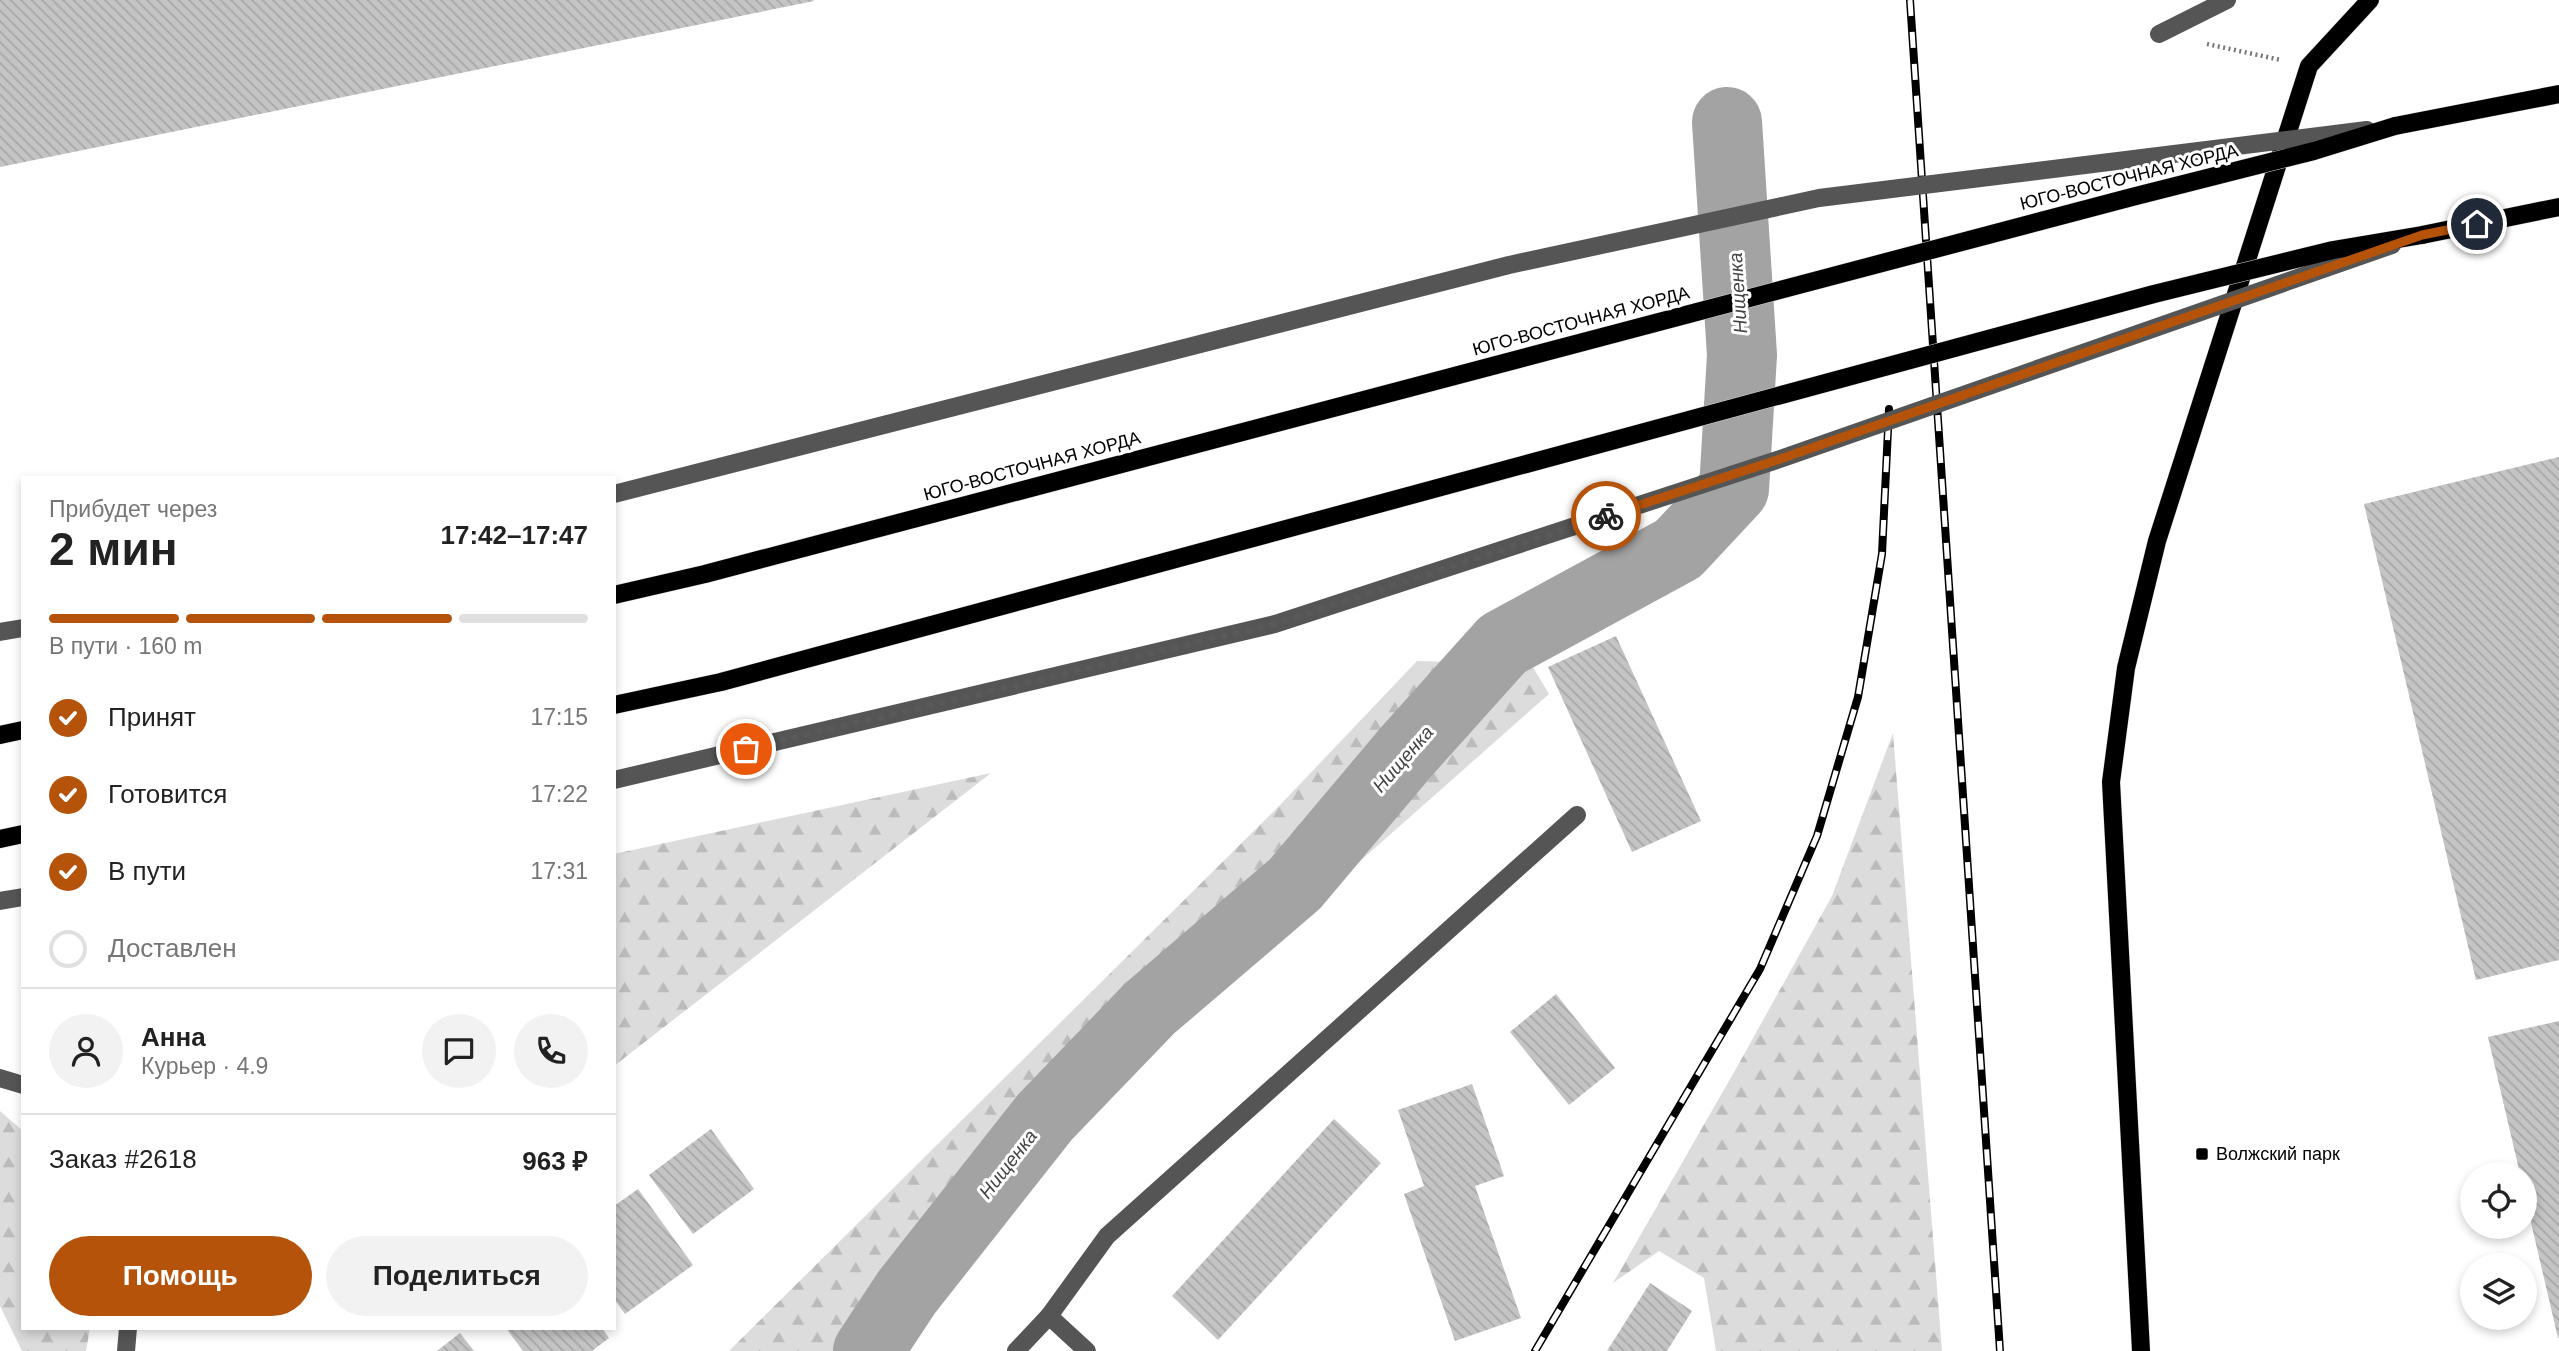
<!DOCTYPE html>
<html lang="ru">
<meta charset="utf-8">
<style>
body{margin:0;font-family:Arial,sans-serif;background:#f2f2f2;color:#222;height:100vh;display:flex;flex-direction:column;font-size:26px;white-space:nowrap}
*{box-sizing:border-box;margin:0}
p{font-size:23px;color:#767676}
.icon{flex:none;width:38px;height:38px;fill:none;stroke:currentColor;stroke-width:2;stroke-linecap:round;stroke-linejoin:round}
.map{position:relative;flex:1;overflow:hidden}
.side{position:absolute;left:21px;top:476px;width:595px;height:854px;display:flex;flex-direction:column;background:#fff;border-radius:0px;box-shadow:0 4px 10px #0003}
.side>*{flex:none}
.fabs{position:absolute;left:2460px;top:1162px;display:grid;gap:14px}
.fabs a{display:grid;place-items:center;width:77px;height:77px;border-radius:50%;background:#fff;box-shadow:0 4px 10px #0003;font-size:35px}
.pin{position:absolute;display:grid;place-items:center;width:60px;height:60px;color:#fff;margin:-30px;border:4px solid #fff;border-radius:50%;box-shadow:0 2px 7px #0007}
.courier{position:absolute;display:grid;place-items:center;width:70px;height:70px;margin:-35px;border:5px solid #b45309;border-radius:50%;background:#fff;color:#222;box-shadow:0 2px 9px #0007}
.headline em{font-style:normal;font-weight:600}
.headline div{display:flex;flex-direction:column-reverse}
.headline{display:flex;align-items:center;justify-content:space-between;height:119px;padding:0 28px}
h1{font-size:46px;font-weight:600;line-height:52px}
.bar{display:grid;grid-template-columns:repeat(4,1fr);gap:10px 7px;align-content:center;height:84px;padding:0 28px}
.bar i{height:9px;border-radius:5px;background:#e0e0e0}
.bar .selected{background:#b45309}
.bar p{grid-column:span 4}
.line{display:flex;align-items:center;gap:18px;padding:0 28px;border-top:2px solid #e0e0e0}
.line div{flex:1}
.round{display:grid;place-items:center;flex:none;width:74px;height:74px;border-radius:37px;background:#f2f2f2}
ol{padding:0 28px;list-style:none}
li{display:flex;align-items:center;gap:21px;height:77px}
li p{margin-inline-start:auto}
li .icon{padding:7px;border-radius:50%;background:#b45309;color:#fff;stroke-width:4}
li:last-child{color:#767676}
li i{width:38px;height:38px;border:4px solid #e0e0e0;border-radius:50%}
.button{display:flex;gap:14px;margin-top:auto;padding:14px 28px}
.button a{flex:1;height:80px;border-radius:42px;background:#b45309;color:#fff;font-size:28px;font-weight:600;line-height:80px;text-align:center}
.button a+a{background:#f2f2f2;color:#222}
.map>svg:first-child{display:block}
</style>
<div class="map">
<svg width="2559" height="1351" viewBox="0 0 2559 1351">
<defs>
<pattern id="forest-firs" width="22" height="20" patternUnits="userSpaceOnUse" patternTransform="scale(1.75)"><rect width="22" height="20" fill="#dcdcdc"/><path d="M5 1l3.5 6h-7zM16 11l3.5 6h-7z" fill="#bbb"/></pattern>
<pattern id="building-back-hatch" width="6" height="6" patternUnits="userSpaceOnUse" patternTransform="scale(1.75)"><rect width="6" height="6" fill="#c4c4c4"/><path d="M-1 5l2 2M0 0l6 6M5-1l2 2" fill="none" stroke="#a7a7a7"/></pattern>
</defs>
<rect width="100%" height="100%" fill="#fff"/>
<!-- forest -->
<g fill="url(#forest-firs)">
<polygon points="1417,661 1531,664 1549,694 1142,1054 850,1351 729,1351 1282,803"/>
<polygon points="1893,733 1942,1351 1716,1351 1704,1278 1659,1251 1613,1283 1737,1067 1832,896"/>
<polygon points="991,773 614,1066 614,854"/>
<polygon points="0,1111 23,1131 23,1328 90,1328 86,1351 22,1351 0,1306"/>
</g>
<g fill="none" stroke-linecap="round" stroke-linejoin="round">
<!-- river -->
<polyline stroke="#a3a3a3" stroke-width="70" points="868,1351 907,1292 1045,1117 1150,1008 1295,884 1406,752 1503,644 1678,549 1734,489 1742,355 1727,122"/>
</g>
<!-- building -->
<g fill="url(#building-back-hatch)">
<polygon points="0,0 813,0 814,1 0,167"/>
<polygon points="2559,457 2559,960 2476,980 2364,504"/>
<polygon points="1616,636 1701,821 1632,852 1548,667"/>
<polygon points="1556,994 1615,1068 1569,1105 1510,1032"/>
<polygon points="2559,1021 2559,1338 2558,1338 2525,1197 2525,1174 2520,1174 2488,1037"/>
<polygon points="1472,1084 1504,1176 1475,1186 1521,1318 1455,1341 1404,1194 1424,1186 1398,1110"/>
<polygon points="1334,1119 1381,1163 1218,1340 1172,1296"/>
<polygon points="711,1129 754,1189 693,1234 649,1175"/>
<polygon points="638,1189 693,1265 625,1314 614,1299 614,1206"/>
<polygon points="1650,1283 1692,1311 1667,1351 1607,1351"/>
<polygon points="506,1328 602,1328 609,1338 592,1351 523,1351"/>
<polygon points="460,1333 474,1351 437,1351"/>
</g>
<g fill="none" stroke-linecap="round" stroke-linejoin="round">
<!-- major casing -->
<g stroke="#dbdbdb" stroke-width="19">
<g id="major">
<polyline points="2395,126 2559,94"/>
<polyline points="2422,235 2559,207"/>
<polyline points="0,735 23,730"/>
<polyline points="0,839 23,834"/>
<polyline points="2141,1351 2111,782 2126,668 2157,541 2309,66 2370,0"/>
</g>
</g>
<!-- path -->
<polyline stroke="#777" stroke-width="4.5" stroke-dasharray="2 3.5" stroke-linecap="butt" points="2207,44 2281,60"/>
<!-- minor -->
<g stroke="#555" stroke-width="18">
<polyline points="2159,34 2227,0"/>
<polyline points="0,632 23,628"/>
<polyline points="0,901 23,897"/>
<polyline points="0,1078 23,1085"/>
<polyline points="1049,1316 1107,1236 1577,815"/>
<polyline points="126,1351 128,1328"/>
<polyline points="1016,1351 1049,1316 1087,1351"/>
</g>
<!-- major -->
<use href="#major" stroke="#000" stroke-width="18"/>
<!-- rail casing -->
<g stroke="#000" stroke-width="8">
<g id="rail">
<polyline points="1910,0 2000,1351"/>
<polyline points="1535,1351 1760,969 1817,836 1858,697 1882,554 1889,409"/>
</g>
</g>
<!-- rail -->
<use href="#rail" stroke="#fff" stroke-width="5" stroke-dasharray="16" stroke-linecap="butt"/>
<!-- major-bridge casing -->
<g stroke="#dbdbdb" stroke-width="19" stroke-linecap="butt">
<g id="major-bridge">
<polyline points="614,595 705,574 2132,197 2314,151 2395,126"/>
<polyline points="614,705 721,682 2154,294 2333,250 2422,235"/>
</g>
</g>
<!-- minor-bridge -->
<g stroke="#555" stroke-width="18">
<polyline points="614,494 1509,265 1819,198 2367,130"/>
<polyline points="614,780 1275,624 1780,459 2392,245"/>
</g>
<!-- major-bridge -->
<use href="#major-bridge" stroke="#000" stroke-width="18"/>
</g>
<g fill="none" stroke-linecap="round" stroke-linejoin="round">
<!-- done -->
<polyline stroke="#595959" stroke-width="7" stroke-dasharray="0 12.6" points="746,749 1275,624 1606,516"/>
<!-- route -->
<polyline stroke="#b45309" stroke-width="9" points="1606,516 1780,459 2422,235 2477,224"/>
</g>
<!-- markers -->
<rect fill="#000" stroke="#fff" stroke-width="2.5" x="2195" y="1147" width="14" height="14" rx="3.5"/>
<g text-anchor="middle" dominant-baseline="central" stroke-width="6" stroke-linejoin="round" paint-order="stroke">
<!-- street labels -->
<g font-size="18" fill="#000" stroke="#fff">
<text transform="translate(2129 177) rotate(-14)">ЮГО-ВОСТОЧНАЯ ХОРДА</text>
<text transform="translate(1581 321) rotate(-15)">ЮГО-ВОСТОЧНАЯ ХОРДА</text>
<text transform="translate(1032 466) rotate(-15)">ЮГО-ВОСТОЧНАЯ ХОРДА</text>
</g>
<!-- poi labels -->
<g font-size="18" fill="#000" stroke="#fff" text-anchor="start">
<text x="2216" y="1154">Волжский парк</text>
</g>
<!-- water labels -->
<g font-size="19" font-style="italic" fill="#444" stroke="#fff">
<text transform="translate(1738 293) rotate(-94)">Нищенка</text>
<text transform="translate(1403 759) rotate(-49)">Нищенка</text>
<text transform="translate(1008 1164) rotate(-52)">Нищенка</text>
</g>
</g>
</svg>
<div class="fabs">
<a><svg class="icon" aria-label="locate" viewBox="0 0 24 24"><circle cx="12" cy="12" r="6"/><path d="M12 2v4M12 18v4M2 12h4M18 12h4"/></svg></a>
<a><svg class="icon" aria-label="layers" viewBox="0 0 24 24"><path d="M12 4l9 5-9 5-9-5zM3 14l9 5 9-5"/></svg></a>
</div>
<div class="pin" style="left:746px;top:749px;background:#ea580c"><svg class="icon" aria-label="bag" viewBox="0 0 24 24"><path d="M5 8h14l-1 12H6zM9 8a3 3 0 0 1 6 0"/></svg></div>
<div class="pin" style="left:2477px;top:224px;background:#1f2937"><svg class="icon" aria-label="home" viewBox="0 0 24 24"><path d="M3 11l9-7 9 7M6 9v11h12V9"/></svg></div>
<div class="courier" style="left:1606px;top:516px"><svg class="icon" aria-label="bike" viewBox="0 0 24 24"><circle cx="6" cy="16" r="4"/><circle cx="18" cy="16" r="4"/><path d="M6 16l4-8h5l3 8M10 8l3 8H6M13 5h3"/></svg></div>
<section class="side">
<div class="headline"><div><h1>2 мин</h1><p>Прибудет через</p></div><em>17:42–17:47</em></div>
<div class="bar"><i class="selected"></i><i class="selected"></i><i class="selected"></i><i></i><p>В пути · 160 m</p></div>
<ol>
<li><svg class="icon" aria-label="check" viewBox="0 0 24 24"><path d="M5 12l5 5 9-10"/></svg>Принят<p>17:15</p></li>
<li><svg class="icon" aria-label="check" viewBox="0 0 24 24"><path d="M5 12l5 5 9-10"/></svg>Готовится<p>17:22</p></li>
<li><svg class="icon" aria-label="check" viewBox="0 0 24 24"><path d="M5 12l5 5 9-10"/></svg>В пути<p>17:31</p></li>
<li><i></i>Доставлен</li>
</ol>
<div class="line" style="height:126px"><a class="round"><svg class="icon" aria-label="person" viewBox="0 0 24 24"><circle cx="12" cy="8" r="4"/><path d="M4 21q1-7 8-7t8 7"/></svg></a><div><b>Анна</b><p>Курьер · 4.9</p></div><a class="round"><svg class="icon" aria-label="chat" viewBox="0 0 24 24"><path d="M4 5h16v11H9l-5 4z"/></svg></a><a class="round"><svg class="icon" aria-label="phone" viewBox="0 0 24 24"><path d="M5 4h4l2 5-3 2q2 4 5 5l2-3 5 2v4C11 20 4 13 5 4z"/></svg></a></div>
<div class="line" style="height:91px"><div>Заказ #2618</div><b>963 ₽</b></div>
<div class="button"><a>Помощь</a><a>Поделиться</a></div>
</section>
</div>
